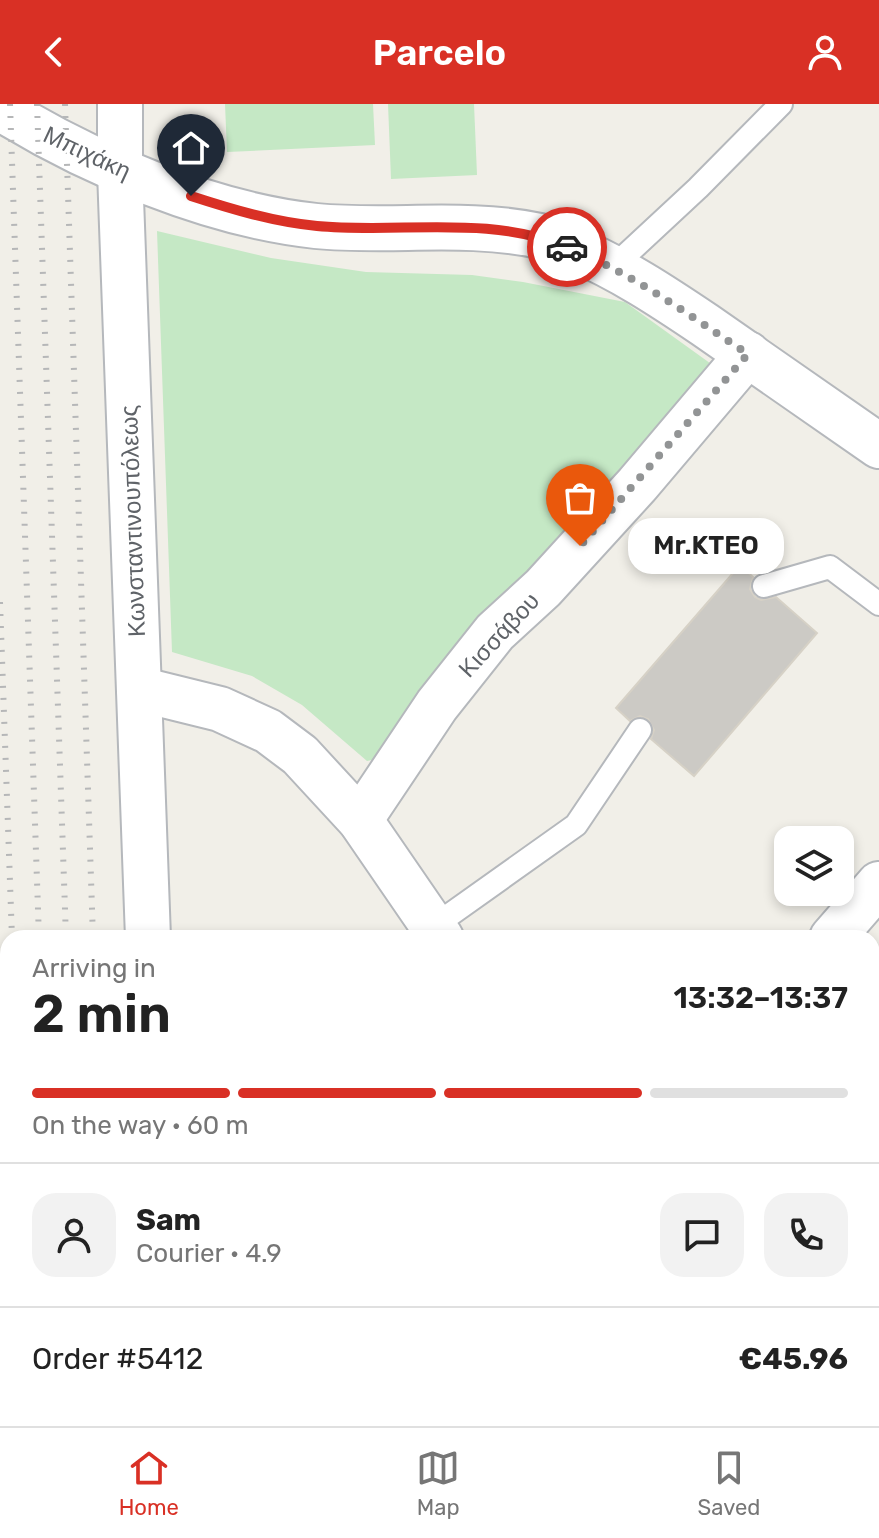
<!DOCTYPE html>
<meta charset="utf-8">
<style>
body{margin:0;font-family:Rubik,sans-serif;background:#f2f2f2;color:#222;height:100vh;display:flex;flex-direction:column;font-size:30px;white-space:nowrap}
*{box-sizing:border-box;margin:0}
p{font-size:26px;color:#767676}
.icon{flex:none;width:44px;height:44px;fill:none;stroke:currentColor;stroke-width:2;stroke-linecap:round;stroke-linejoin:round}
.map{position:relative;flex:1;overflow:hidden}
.drawer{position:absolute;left:0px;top:826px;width:880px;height:496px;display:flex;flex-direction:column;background:#fff;border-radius:24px 24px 0 0;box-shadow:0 4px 12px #0003}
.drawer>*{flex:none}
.controls{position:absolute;left:774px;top:722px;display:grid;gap:16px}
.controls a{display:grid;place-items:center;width:80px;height:80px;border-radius:16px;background:#fff;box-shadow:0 4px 12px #0003;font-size:40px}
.pin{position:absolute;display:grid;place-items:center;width:68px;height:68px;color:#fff;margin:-82px -34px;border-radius:50% 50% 50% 0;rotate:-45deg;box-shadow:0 0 8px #0007}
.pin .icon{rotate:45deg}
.courier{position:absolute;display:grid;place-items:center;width:80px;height:80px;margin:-40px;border:6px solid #d93025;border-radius:50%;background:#fff;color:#222;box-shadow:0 2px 10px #0007}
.bubble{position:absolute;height:56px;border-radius:24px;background:#fff;box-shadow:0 4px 12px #0003;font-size:26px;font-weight:600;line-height:56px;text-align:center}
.headline em{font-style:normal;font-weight:600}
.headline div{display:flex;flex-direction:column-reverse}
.headline{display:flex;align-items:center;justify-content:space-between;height:136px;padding:0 32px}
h1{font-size:52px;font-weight:600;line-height:60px}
.bar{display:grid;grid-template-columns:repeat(4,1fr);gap:12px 8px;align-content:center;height:96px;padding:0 32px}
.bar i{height:10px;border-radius:6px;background:#e0e0e0}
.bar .on{background:#d93025}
.bar p{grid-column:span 4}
.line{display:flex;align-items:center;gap:20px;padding:0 32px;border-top:2px solid #e0e0e0}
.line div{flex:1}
.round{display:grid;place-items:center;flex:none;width:84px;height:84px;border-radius:24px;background:#f2f2f2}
header{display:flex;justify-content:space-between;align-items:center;height:104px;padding:0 32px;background:#d93025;color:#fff;font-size:36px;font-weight:600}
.dock{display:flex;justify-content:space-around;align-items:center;height:112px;border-top:2px solid #e0e0e0;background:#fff;font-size:22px;color:#767676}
.dock a{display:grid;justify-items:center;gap:4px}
.dock .on{color:#d93025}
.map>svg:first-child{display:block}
</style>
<header><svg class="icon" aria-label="back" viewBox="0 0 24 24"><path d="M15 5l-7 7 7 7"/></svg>Parcelo<svg class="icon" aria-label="person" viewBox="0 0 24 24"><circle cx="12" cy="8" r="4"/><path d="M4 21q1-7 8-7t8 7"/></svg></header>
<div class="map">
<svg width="879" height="1322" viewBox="0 0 879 1322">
<rect width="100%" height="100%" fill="#f1efe8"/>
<!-- green -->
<g fill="#c5e8c5">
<polygon points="225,0 373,0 375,41 227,48"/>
<polygon points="388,0 474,0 477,71 391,75"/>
<polygon points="157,127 271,154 366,168 472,171 523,178 625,198 714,262 386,653 367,657 302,601 252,572 172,548"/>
</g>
<!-- building -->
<polygon fill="#cccac5" stroke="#d6d1c6" stroke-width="2" points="740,461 753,473 750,485 755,493 761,496 776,493 817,529 694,672 651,635 654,626 648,615 640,612 630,617 616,604"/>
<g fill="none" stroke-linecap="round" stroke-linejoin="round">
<!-- service casing -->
<g stroke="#b5b8bc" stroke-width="26">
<g id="service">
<polyline points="613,163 698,84 781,0"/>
<polyline points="764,482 830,463 879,500"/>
<polyline points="434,822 576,721 640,626"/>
</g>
</g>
<!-- minor casing -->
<g stroke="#b5b8bc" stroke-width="48">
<g id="minor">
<polyline points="120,0 120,67 148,834"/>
<path d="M0,4C88,59 211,111 316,122C391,129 466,116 540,132C551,135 563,141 574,145C621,165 662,192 705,221C763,261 821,301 879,342"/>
<polyline points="139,585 220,605 268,627 300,651 360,716 441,834"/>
<polyline points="360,716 437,601 495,528 543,484 637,381 748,250"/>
<polyline points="832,834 879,780"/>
<polyline points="872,1104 879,1110"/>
<polyline points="872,1277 879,1283"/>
<polyline points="169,1314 170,1322"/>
</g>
</g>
<!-- motorway casing -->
<g stroke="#f9ab00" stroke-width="48">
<g id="motorway">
<polyline points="0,1277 8,1283"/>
<polyline points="53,1314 65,1322"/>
</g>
</g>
<!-- service -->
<use href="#service" stroke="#fff" stroke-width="22"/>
<!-- minor -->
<use href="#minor" stroke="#fff" stroke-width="44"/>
<!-- motorway -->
<use href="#motorway" stroke="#fde293" stroke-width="44"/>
<!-- rail -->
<g stroke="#b6b7b8" stroke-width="6" stroke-dasharray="2 10" stroke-linecap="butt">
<polyline points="10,0 39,834"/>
<polyline points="37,0 66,834"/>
<polyline points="65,0 93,834"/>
<polyline points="0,498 12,834"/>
<polyline points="28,1314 29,1322"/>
<polyline points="56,1314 56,1322"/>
<polyline points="83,1314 83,1322"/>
<polyline points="110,1314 110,1322"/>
</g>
</g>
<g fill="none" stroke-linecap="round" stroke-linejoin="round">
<!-- done -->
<path stroke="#929495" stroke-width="8" stroke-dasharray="0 14.4" d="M567,143C633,170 689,211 748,250L580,442"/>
<!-- route -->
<path stroke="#d93025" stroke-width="10" d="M191,92C231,105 274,118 317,122C400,130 487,110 567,143"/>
</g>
<g text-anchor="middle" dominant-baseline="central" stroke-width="6" stroke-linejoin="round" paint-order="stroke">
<!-- street labels -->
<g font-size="24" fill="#5f6368" stroke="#fff">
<text transform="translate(87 49) rotate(25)">Μπιχάκη</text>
<text transform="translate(133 417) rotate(-92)">Κωνσταντινουπόλεως</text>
<text transform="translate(499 531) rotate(-47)">Κισσάβου</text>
</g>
</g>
</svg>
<div class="controls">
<a><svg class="icon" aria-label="layers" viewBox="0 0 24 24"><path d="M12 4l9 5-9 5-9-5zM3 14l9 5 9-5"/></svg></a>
</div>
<div class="pin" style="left:580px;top:442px;background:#ea580c"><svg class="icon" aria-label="bag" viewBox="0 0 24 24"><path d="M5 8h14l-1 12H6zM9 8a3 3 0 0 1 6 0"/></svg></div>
<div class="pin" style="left:191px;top:92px;background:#1f2937"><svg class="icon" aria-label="home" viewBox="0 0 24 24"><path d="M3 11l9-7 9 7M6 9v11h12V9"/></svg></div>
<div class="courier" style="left:567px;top:143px"><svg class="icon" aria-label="car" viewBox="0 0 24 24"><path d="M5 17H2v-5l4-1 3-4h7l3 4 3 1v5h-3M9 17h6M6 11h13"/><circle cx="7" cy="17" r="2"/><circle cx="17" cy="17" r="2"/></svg></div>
<div class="bubble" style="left:628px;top:414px;width:156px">Mr.KTEO</div>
<section class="drawer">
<div class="headline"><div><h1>2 min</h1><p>Arriving in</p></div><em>13:32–13:37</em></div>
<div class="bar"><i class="on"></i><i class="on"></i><i class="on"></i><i></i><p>On the way · 60 m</p></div>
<div class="line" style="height:144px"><a class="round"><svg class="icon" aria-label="person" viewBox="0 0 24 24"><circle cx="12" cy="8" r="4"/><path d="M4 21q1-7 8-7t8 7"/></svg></a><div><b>Sam</b><p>Courier · 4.9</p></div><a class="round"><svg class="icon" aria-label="chat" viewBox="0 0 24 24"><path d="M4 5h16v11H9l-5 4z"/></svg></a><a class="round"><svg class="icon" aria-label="phone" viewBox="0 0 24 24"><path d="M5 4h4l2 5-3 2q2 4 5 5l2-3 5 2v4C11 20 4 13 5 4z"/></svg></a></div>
<div class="line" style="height:104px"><div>Order #5412</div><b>€45.96</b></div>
</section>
</div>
<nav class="dock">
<a class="on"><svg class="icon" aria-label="home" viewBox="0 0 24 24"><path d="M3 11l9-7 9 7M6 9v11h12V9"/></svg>Home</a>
<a><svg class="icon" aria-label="map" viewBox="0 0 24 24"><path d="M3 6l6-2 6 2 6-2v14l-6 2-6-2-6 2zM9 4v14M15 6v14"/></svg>Map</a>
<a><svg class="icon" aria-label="saved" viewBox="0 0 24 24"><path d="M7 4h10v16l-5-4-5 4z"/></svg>Saved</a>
</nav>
